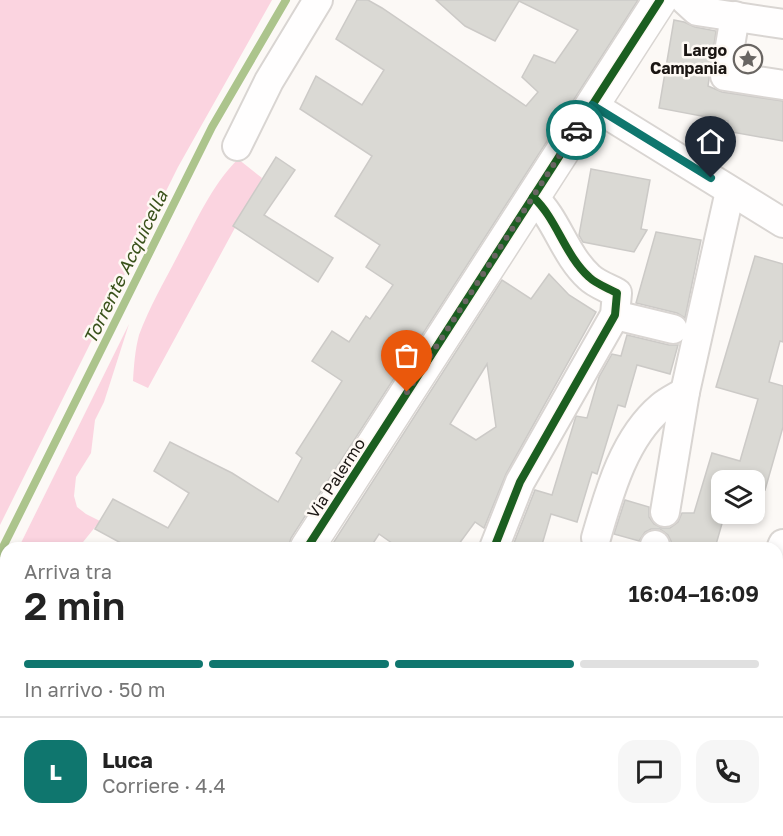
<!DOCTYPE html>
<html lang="it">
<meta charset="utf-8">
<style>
body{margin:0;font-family:"Golos Text",sans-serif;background:#f6f6f6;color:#222;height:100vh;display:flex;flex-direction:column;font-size:22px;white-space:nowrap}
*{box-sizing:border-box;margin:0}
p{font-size:20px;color:#767676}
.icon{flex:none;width:33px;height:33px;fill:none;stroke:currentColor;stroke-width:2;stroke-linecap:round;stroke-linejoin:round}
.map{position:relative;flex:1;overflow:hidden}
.drawer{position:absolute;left:0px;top:542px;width:783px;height:296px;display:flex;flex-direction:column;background:#fff;border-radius:18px 18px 0 0;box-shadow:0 3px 9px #0003}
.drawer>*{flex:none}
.controls{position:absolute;left:711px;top:470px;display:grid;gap:12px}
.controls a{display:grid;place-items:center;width:54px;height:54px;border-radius:12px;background:#fff;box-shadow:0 3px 9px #0003;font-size:30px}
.pin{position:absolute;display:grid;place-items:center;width:51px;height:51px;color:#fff;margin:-62px -26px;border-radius:50% 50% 50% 0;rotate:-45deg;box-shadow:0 0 6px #0007}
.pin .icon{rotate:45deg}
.courier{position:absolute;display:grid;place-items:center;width:60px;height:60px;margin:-30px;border:4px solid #0f766e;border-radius:50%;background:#fff;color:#222;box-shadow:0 2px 8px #0007}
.headline em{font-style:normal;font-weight:600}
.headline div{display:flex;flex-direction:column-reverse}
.headline{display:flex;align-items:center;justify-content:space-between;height:102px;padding:0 24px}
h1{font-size:39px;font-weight:600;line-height:45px}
.bar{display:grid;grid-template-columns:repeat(4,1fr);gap:9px 6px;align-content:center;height:72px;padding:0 24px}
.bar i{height:8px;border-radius:4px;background:#e0e0e0}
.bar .selected{background:#0f766e}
.bar p{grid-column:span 4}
.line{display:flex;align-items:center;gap:15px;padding:0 24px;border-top:2px solid #e0e0e0}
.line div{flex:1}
.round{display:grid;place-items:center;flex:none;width:63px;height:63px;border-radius:18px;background:#f6f6f6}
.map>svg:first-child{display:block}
</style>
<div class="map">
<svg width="783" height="836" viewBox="0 0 783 836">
<rect width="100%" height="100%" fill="#fcf9f6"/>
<!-- green -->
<g fill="#fbd4e0">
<polygon points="0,0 272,0 178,167 0,525"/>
<path d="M238,159L262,178L148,388L133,381C134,365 135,350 139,335C149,308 164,282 177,257C195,224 211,186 238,159Z"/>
<polygon points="129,324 104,402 95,420 91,453 76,477 74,496 77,507 86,514 100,521 79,547 19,547"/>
<polygon points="6,573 6,615 0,621 0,585"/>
<polygon points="541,831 715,831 715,836 549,836"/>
</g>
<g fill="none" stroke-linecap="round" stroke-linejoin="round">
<!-- stream -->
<polyline stroke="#acc48c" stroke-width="8" points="0,553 212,127 286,0"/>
</g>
<!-- building -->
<g fill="#dad9d4" stroke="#cccac7" stroke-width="1.5" fill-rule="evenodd">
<polygon points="357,0 368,0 382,8 526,106 538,92 522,77 534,55 555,63 578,30 519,1 495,41 465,26 436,0 638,0 291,538 288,548 130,548 95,529 113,499 168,528 189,493 154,471 170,442 232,473 278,502 302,458 296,453 342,381 312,361 332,331 349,342 366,316 370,319 393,285 366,267 380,245 335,216 372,156 300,109 316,76 362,105 384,70 336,39"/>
<polygon points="674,20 684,22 695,27 716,31 708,86 722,92 783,101 783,141 726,131 728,121 659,108"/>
<polygon points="276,157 295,170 264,215 333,258 318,282 233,226"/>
<polygon points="591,169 650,180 641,229 647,230 634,252 583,242 579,235"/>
<polygon points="656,232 701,240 685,318 677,313 636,303"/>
<polygon points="755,256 783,264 783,342 780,341 769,382 783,386 783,427 765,490 754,487 754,480 722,480 722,513 725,513 715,548 671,548 671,541 668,535 660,529 651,529 645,532 639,541 614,534 625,500 649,507 649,517 654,524 662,528 670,528 678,522 682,513 694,513 712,453 740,461 758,399 716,387"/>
<path d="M549,274L569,295L596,312L506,474L484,528L475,522L456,548H399L379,534L370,548H330L502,280L531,299ZM487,364L496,427L476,440L450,424Z"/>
<polygon points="627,335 669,345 678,345 670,374 637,365 625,407 618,405 597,474 592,472 577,522 551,514 541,548 512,548 535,490 552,495 576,416 587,418 599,377 612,354 621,356"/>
</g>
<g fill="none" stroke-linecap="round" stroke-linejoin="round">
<!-- minor casing -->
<g stroke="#d9d5d2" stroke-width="32">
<g id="minor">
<polyline points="685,0 697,11 783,24"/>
<polyline points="735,16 725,76 783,85"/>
<polyline points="592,105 783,223"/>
<polyline points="237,146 269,81 318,0"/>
<polyline points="615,315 673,329"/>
<polyline points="665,512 685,392 730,191"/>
<path d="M596,538C609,493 624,438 661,407C668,401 677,397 685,392"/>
<path d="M494,548L520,482L615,315L617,293C608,288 596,284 589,277C564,254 557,219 533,197"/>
<polyline points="654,548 655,545"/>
<polyline points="777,559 783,544"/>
<polyline points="777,729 783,730"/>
<polyline points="729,836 729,831"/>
</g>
</g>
<!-- secondary casing -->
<g stroke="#d9d5d2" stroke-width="36">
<g id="secondary">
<polyline points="307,548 660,0"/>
<polyline points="121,836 124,831"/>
</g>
</g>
<!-- minor -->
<use href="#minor" stroke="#fffefe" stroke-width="28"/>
<!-- secondary -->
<use href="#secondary" stroke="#fffefe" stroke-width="33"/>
<!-- cycleway casing -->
<g stroke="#fef9f4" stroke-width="11">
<g id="cycleway">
<polyline points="307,548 660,0"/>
<path d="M494,548L520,482L615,315L617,293C608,288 596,284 589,277C564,254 557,219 533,197"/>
</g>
</g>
<!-- cycleway -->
<use href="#cycleway" stroke="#1b5e20" stroke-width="8"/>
</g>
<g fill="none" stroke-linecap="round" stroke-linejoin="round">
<!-- done -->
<polyline stroke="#696562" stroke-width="6" stroke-dasharray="0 10.8" points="407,392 576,130"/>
<!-- route -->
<polyline stroke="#0f766e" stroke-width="8" points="576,130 592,105 711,178"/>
</g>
<!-- icons -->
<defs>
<g id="sight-ring" transform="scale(1.5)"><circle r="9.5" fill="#fef9f4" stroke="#696562" stroke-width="1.5"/><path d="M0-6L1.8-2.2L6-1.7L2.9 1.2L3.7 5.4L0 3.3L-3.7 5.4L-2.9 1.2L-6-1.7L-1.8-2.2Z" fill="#696562"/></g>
</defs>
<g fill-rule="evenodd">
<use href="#sight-ring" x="748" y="59"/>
</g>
<g text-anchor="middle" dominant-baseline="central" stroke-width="5" stroke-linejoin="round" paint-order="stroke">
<!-- poi labels -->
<g font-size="16" font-weight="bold" fill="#1a1512" stroke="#fef9f4" text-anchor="end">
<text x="727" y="50">Largo<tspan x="727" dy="18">Campania</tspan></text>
</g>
<!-- street labels -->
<g font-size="16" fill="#1a1512" stroke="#fef9f4">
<text transform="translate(336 478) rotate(-57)">Via Palermo</text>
</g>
<!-- water labels -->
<g font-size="18" font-style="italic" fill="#3a521b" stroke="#fef9f4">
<text transform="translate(125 267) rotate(-64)">Torrente Acquicella</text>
</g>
</g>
</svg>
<div class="controls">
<a><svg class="icon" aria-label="layers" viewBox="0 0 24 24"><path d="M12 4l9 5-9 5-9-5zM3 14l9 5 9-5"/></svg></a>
</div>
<div class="pin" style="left:407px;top:392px;background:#ea580c"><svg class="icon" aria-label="bag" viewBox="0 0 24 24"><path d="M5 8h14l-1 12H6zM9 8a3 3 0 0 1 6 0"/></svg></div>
<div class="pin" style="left:711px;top:178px;background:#1f2937"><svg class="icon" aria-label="home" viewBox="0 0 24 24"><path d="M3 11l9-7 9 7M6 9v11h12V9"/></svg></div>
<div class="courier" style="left:576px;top:130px"><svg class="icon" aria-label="car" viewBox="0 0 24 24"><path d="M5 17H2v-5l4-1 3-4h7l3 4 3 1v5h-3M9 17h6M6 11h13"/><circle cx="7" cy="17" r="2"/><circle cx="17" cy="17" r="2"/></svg></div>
<section class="drawer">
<div class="headline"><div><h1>2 min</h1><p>Arriva tra</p></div><em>16:04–16:09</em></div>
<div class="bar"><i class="selected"></i><i class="selected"></i><i class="selected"></i><i></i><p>In arrivo · 50 m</p></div>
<div class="line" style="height:108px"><b class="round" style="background:#0f766e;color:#fff">L</b><div><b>Luca</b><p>Corriere · 4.4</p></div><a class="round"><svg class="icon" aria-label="chat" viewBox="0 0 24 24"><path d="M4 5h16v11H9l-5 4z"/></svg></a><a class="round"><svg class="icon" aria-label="phone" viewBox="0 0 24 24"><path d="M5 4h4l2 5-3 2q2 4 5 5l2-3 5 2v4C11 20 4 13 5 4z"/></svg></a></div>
</section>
</div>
